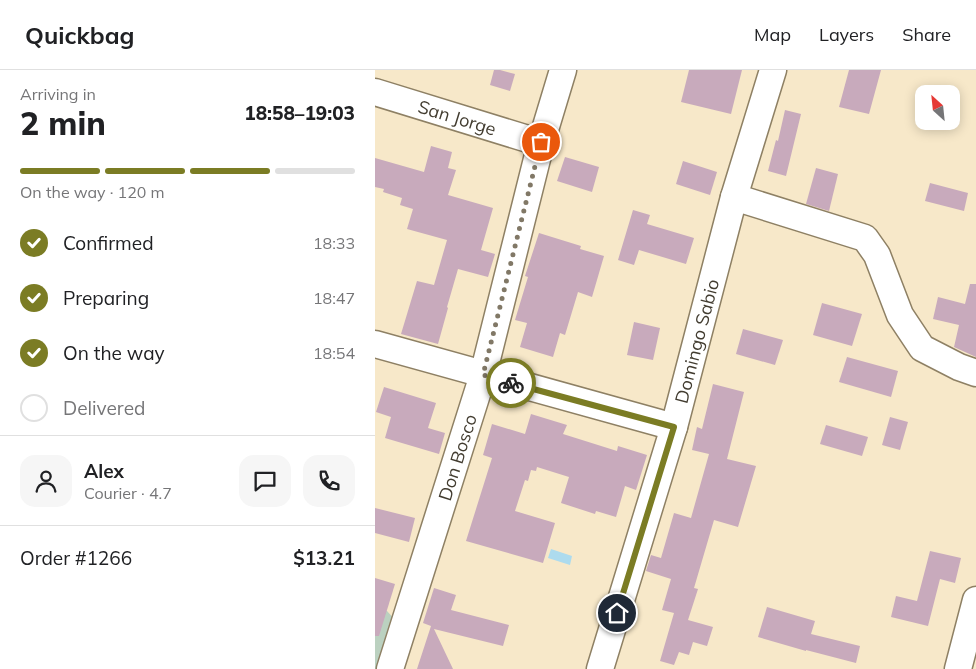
<!DOCTYPE html>
<meta charset="utf-8">
<style>
body{margin:0;font-family:Mulish,sans-serif;background:#f6f6f6;color:#202124;height:100vh;display:flex;flex-direction:column;font-size:19px;white-space:nowrap}
*{box-sizing:border-box;margin:0}
p{font-size:16px;color:#757577}
.icon{flex:none;width:28px;height:28px;fill:none;stroke:currentColor;stroke-width:2;stroke-linecap:round;stroke-linejoin:round}
.map{position:relative;flex:1;overflow:hidden}
.side{display:flex;flex-direction:column;background:#fff;width:375px}
.side>*{flex:none}
.needle{width:32px;rotate:333deg}
.tools{position:absolute;left:540px;top:15px;display:grid;gap:10px}
.tools a{display:grid;place-items:center;width:45px;height:45px;border-radius:10px;background:#fff;box-shadow:0 2px 12px #0003;font-size:25px}
.pin{position:absolute;display:grid;place-items:center;width:42px;height:42px;color:#fff;margin:-21px;border:2px solid #fff;border-radius:50%;box-shadow:0 1px 5px #0007}
.courier{position:absolute;display:grid;place-items:center;width:50px;height:50px;margin:-25px;border:4px solid #7b7c24;border-radius:50%;background:#fff;color:#222;box-shadow:0 1px 6px #0007}
.summary em{font-style:normal;font-weight:800}
.summary div{display:flex;flex-direction:column-reverse}
.summary{display:flex;align-items:center;justify-content:space-between;height:85px;padding:0 20px}
h1{font-size:32px;font-weight:800;line-height:38px}
.bar{display:grid;grid-template-columns:repeat(4,1fr);gap:8px 5px;align-content:center;height:60px;padding:0 20px}
.bar i{height:6px;border-radius:4px;background:#e0e0e0}
.bar .current{background:#7b7c24}
.bar p{grid-column:span 4}
.line{display:flex;align-items:center;gap:12px;padding:0 20px;border-top:1px solid #e0e0e0}
.line div{flex:1}
.round{display:grid;place-items:center;flex:none;width:52px;height:52px;border-radius:15px;background:#f6f6f6}
ol{padding:0 20px;list-style:none}
li{display:flex;align-items:center;gap:15px;height:55px}
li p{margin-inline-start:auto}
li .icon{padding:5px;border-radius:50%;background:#7b7c24;color:#fff;stroke-width:4}
li:last-child{color:#757577}
li i{width:28px;height:28px;border:2px solid #e0e0e0;border-radius:50%}
header{display:flex;align-items:center;gap:30px;box-sizing:border-box;height:70px;padding:0 25px;background:#fff;border-bottom:1px solid #e0e0e0}
header strong{font-size:24px}
nav{display:flex;gap:28px;margin-inline-start:auto;font-size:18px}
main{display:flex;flex:1;min-height:0}
.map>svg:first-child{display:block}
</style>
<header>
<strong>Quickbag</strong>
<nav><a>Map</a><a>Layers</a><a>Share</a></nav>
</header>
<main>
<section class="side">
<div class="summary"><div><h1>2 min</h1><p>Arriving in</p></div><em>18:58–19:03</em></div>
<div class="bar"><i class="current"></i><i class="current"></i><i class="current"></i><i></i><p>On the way · 120 m</p></div>
<ol>
<li><svg class="icon" aria-label="check" viewBox="0 0 24 24"><path d="M5 12l5 5 9-10"/></svg>Confirmed<p>18:33</p></li>
<li><svg class="icon" aria-label="check" viewBox="0 0 24 24"><path d="M5 12l5 5 9-10"/></svg>Preparing<p>18:47</p></li>
<li><svg class="icon" aria-label="check" viewBox="0 0 24 24"><path d="M5 12l5 5 9-10"/></svg>On the way<p>18:54</p></li>
<li><i></i>Delivered</li>
</ol>
<div class="line" style="height:90px"><a class="round"><svg class="icon" aria-label="person" viewBox="0 0 24 24"><circle cx="12" cy="8" r="4"/><path d="M4 21q1-7 8-7t8 7"/></svg></a><div><b>Alex</b><p>Courier · 4.7</p></div><a class="round"><svg class="icon" aria-label="chat" viewBox="0 0 24 24"><path d="M4 5h16v11H9l-5 4z"/></svg></a><a class="round"><svg class="icon" aria-label="phone" viewBox="0 0 24 24"><path d="M5 4h4l2 5-3 2q2 4 5 5l2-3 5 2v4C11 20 4 13 5 4z"/></svg></a></div>
<div class="line" style="height:65px"><div>Order #1266</div><b>$13.21</b></div>
</section>
<div class="map">
<svg width="601" height="599" viewBox="0 0 601 599">
<rect width="100%" height="100%" fill="#f7e8c9"/>
<!-- green -->
<polygon fill="#bbd1c0" points="0,539 12,541 23,553 15,599 0,599"/>
<!-- water -->
<polygon fill="#addbee" points="176,479 197,486 195,495 173,488"/>
<!-- building -->
<g fill="#c8aabc">
<polygon points="119,0 125,0 140,4 135,21 115,15"/>
<polygon points="314,0 367,0 356,44 306,32"/>
<polygon points="474,0 506,0 494,44 464,37"/>
<polygon points="410,40 426,44 411,106 393,101 401,70 403,71"/>
<polygon points="56,76 77,82 73,98 81,100 73,125 118,138 106,180 120,184 113,207 83,199 72,237 73,238 63,274 26,264 42,211 59,215 72,170 32,159 38,139 25,135 27,128 8,122 9,119 0,117 0,88 49,102"/>
<polygon points="190,87 224,97 217,122 182,111"/>
<polygon points="308,91 342,102 335,125 301,114"/>
<polygon points="441,98 463,104 454,141 431,134"/>
<polygon points="555,113 593,123 589,141 550,131"/>
<polygon points="258,140 275,145 272,154 319,168 311,194 264,180 259,195 243,190"/>
<polygon points="164,163 206,176 205,179 229,186 217,227 203,222 190,265 185,263 178,287 145,277 152,253 140,250 153,207 150,206"/>
<polygon points="595,214 601,214 601,287 579,277 584,255 558,249 563,227 590,234"/>
<polygon points="447,233 487,244 477,276 438,265"/>
<polygon points="259,252 285,258 278,290 252,285"/>
<polygon points="368,259 408,270 400,295 361,284"/>
<polygon points="472,287 523,301 516,327 464,312"/>
<polygon points="338,314 369,322 352,389 381,396 363,457 339,450 319,518 323,519 313,550 338,557 332,576 318,572 314,585 304,582 299,595 285,591 299,543 287,540 296,509 271,501 276,485 286,488 299,443 316,448 334,384 317,380 322,357 327,359"/>
<polygon points="9,317 61,333 53,358 70,363 64,384 10,368 16,347 1,342"/>
<polygon points="156,344 192,355 188,364 242,381 243,376 272,385 261,420 250,416 241,447 221,441 220,444 186,433 194,407 162,397 161,401 156,400 153,411 150,410 140,441 180,453 168,493 91,471 117,388 108,385 117,354 150,364"/>
<polygon points="515,347 533,352 525,380 507,375"/>
<polygon points="451,355 493,367 487,386 445,374"/>
<polygon points="0,438 40,448 34,472 0,463"/>
<polygon points="555,481 586,488 580,513 565,509 553,556 516,547 521,526 542,531"/>
<polygon points="0,508 20,514 4,566 0,566"/>
<polygon points="59,518 81,525 76,540 134,555 128,576 59,559 78,599 42,599 56,556 48,553"/>
<polygon points="392,537 440,551 436,564 485,576 481,593 431,580 431,581 383,567"/>
</g>
<g fill="none" stroke-linecap="round" stroke-linejoin="round">
<!-- minor casing -->
<g stroke="#8e8064" stroke-width="29">
<g id="minor">
<path id="s1" d="M0,22L166,73"/>
<polyline points="359,127 490,168 502,185 525,245 547,278 584,297 601,303"/>
<polyline points="0,274 299,357"/>
<path id="s2" d="M15,599L108,305L166,73L188,0"/>
<path id="s3" d="M225,599L299,357L359,127L398,0"/>
<polyline points="583,599 601,530"/>
</g>
</g>
<!-- minor -->
<use href="#minor" stroke="#fff" stroke-width="26"/>
</g>
<g fill="none" stroke-linecap="round" stroke-linejoin="round">
<!-- done -->
<polyline stroke="#817866" stroke-width="5" stroke-dasharray="0 9" points="136,313 108,305 166,72"/>
<!-- route -->
<polyline stroke="#7b7c24" stroke-width="6" points="136,313 299,357 242,543"/>
</g>
<g text-anchor="middle" dominant-baseline="central" stroke-width="4" stroke-linejoin="round" paint-order="stroke">
<!-- street labels -->
<g font-size="18" fill="#423c30" stroke="#fcf6ea">
<text stroke="none"><textPath href="#s1" startOffset="86">San Jorge</textPath></text>
<text stroke="none"><textPath href="#s3" startOffset="342">Domingo Sabio</textPath></text>
<text stroke="none"><textPath href="#s2" startOffset="222">Don Bosco</textPath></text>
</g>
</g>
</svg>
<div class="tools">
<a><svg class="needle" viewBox="-14 -14 28 28"><path d="M0-13l5 13h-10z" fill="#e53935"/><path d="M0 13l5-13h-10z" fill="#757577"/></svg></a>
</div>
<div class="pin" style="left:166px;top:72px;background:#ea580c"><svg class="icon" aria-label="bag" viewBox="0 0 24 24"><path d="M5 8h14l-1 12H6zM9 8a3 3 0 0 1 6 0"/></svg></div>
<div class="pin" style="left:242px;top:543px;background:#1f2937"><svg class="icon" aria-label="home" viewBox="0 0 24 24"><path d="M3 11l9-7 9 7M6 9v11h12V9"/></svg></div>
<div class="courier" style="left:136px;top:313px"><svg class="icon" aria-label="bike" viewBox="0 0 24 24"><circle cx="6" cy="16" r="4"/><circle cx="18" cy="16" r="4"/><path d="M6 16l4-8h5l3 8M10 8l3 8H6M13 5h3"/></svg></div>
</div>
</main>
